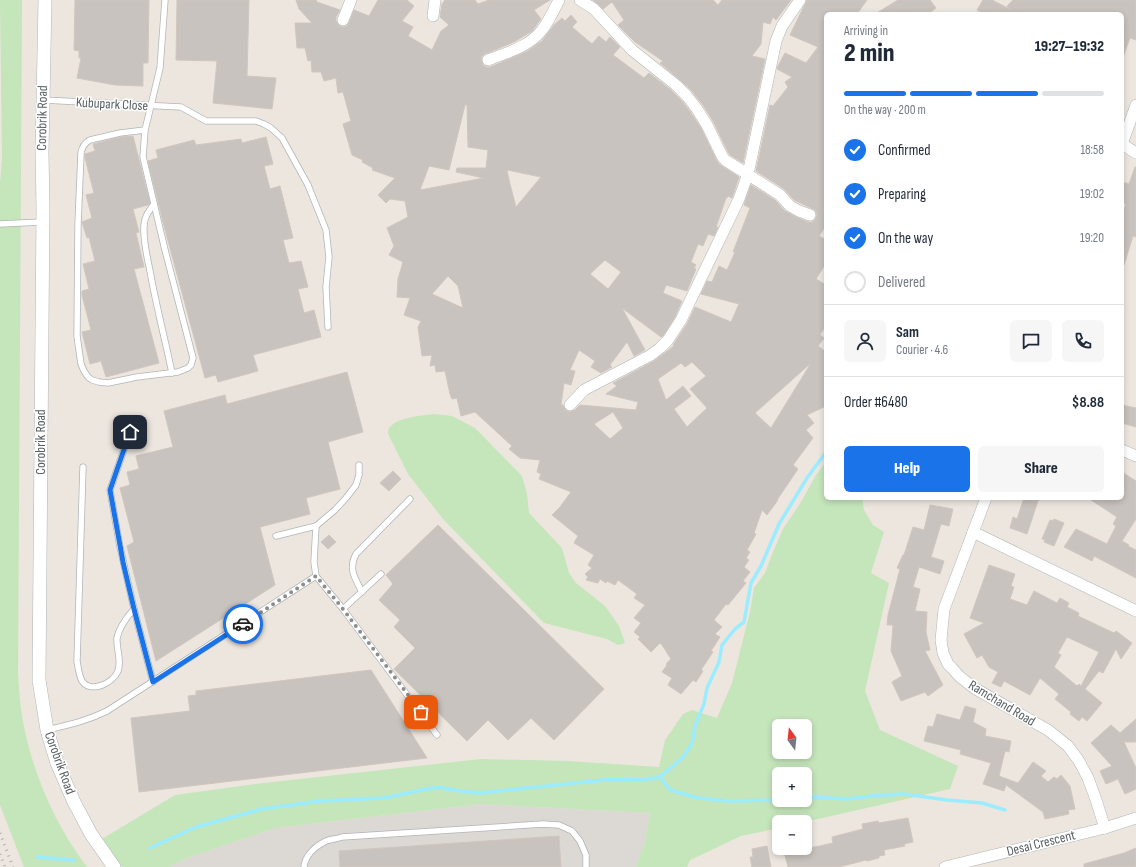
<!DOCTYPE html>
<meta charset="utf-8">
<style>
body{margin:0;font-family:"Sofia Sans Condensed",sans-serif;background:#f6f6f7;color:#1f2937;height:100vh;display:flex;flex-direction:column;font-size:15px;white-space:nowrap}
*{box-sizing:border-box;margin:0}
p{font-size:13px;color:#747a83}
.icon{flex:none;width:22px;height:22px;fill:none;stroke:currentColor;stroke-width:2;stroke-linecap:round;stroke-linejoin:round}
.map{position:relative;flex:1;overflow:hidden}
.panel{position:absolute;left:824px;top:12px;width:300px;height:488px;display:flex;flex-direction:column;background:#fff;border-radius:6px;box-shadow:0 2px 6px #0003}
.panel>*{flex:none}
.needle{width:26px;rotate:345deg}
.controls{position:absolute;left:772px;top:719px;display:grid;gap:8px}
.controls a{display:grid;place-items:center;width:40px;height:40px;border-radius:6px;background:#fff;box-shadow:0 2px 6px #0003;font-size:20px}
.pin{position:absolute;display:grid;place-items:center;width:34px;height:34px;color:#fff;margin:-17px;border-radius:8px;box-shadow:0 2px 6px #0006}
.courier{position:absolute;display:grid;place-items:center;width:40px;height:40px;margin:-20px;border:3px solid #1a73e8;border-radius:50%;background:#fff;color:#222;box-shadow:0 1px 5px #0007}
.head em{font-style:normal;font-weight:800}
.head div{display:flex;flex-direction:column-reverse}
.head{display:flex;align-items:center;justify-content:space-between;height:68px;padding:0 20px}
h1{font-size:26px;font-weight:800;line-height:30px}
.bar{display:grid;grid-template-columns:repeat(4,1fr);gap:6px 4px;align-content:center;height:48px;padding:0 20px}
.bar i{height:5px;border-radius:3px;background:#e0e1e3}
.bar .active{background:#1a73e8}
.bar p{grid-column:span 4}
.line{display:flex;align-items:center;gap:10px;padding:0 20px;border-top:1px solid #e0e1e3}
.line div{flex:1}
.round{display:grid;place-items:center;flex:none;width:42px;height:42px;border-radius:6px;background:#f6f6f7}
ol{padding:0 20px;list-style:none}
li{display:flex;align-items:center;gap:12px;height:44px}
li p{margin-inline-start:auto}
li .icon{padding:4px;border-radius:50%;background:#1a73e8;color:#fff;stroke-width:4}
li:last-child{color:#747a83}
li i{width:22px;height:22px;border:2px solid #e0e1e3;border-radius:50%}
.cta{display:flex;gap:8px;margin-top:auto;padding:8px 20px}
.cta a{flex:1;height:46px;border-radius:6px;background:#1a73e8;color:#fff;font-size:16px;font-weight:800;line-height:46px;text-align:center}
.cta a+a{background:#f6f6f7;color:#1f2937}
.map>svg:first-child{display:block}
</style>
<div class="map">
<svg width="1136" height="867" viewBox="0 0 1136 867">
<rect width="100%" height="100%" fill="#ece6df"/>
<!-- industrial -->
<polygon fill="#dcd8d4" points="481,804 650,813 645,841 636,867 168,867 187,858 275,828"/>
<!-- green -->
<g fill="#c5e5bb" fill-rule="evenodd">
<path d="M0,0H22L18,673C19,689 20,706 23,722C33,774 55,825 87,867H24L0,805V183L2,159Z"/>
<path d="M434,414L452,416L475,428L522,476L527,494L529,513L562,548L569,573L576,583L605,606L619,626L625,643L618,645L607,639L544,623L443,519L408,474L390,438C389,436 388,434 388,432C390,417 423,416 434,414Z"/>
<path d="M826,462V498H862L864,510L873,525L884,532L871,573L889,583L865,691L880,730L958,766L950,789L805,822H779V828L741,836L690,860L687,867H636L645,841L650,813L481,804L275,828L187,858L168,867H122L102,839L175,795L264,783L481,759L568,761L659,767L665,740L683,714L692,710L717,718L732,683L750,612L754,588L765,573L773,552L783,529L801,502L816,475ZM779,726H805V752H779ZM779,774H805V800H779Z"/>
</g>
<g fill="none" stroke-linecap="round" stroke-linejoin="round">
<!-- stream -->
<g stroke="#9cecff" stroke-width="3.5">
<polyline points="660,777 670,790 698,798 729,801 779,800"/>
<polyline points="805,798 813,797 847,799 880,795 904,794 947,800 982,803 1005,810"/>
<polyline points="150,848 196,827 262,809 320,801 384,798 437,787 460,791 480,793 613,779 643,780 660,777 682,758 692,744 695,726 704,704 707,688 719,662 722,645 735,629 744,622 751,583 761,566 779,524 807,478 826,452"/>
<polyline points="37,857 74,860"/>
</g>
</g>
<!-- building -->
<g fill="#c9c3bf" stroke="#d1c6be" fill-rule="evenodd">
<polygon points="75,0 149,0 148,63 143,63 143,86 115,85 77,78 81,58 79,58 79,51 74,50"/>
<polygon points="177,0 249,0 247,76 276,78 272,109 213,103 217,61 176,60"/>
<path d="M296,0H316L317,2L340,10L336,17V21L340,26L344,27L347,26L349,23L354,10L369,16L378,0H407L414,6L402,21L413,27L408,36L432,50L441,31L449,25L440,17L442,4L445,0H475L478,4L489,0H550L534,10L541,19L532,31L514,42L485,54L482,56L481,59L483,65L486,67H490L512,58L528,51L542,41L554,25L562,18L565,21L571,15L577,22L572,27L592,44L599,36L606,42L610,37L620,47L613,55L644,78L649,73L671,90L682,101L691,113L701,128L716,159L719,164L739,177L732,198L728,196L727,198H726L716,227H718L714,236L708,234L703,246L698,244L691,262L696,265L694,268L696,269L687,291L666,285L663,293L682,301L675,317L663,336L661,337L622,308L645,350L634,356L627,342L610,365L612,367L601,373L591,367L595,361L579,350L570,370L575,371L571,385L564,383L561,405H563L565,410L569,412L575,410L580,405L636,410L638,402L606,394L617,386L613,383L654,361L674,346L673,345L687,324L695,307L731,322L739,304L701,294L707,281L712,282L719,266L727,270L735,252H733L750,208L744,205L751,185L775,200L785,211L796,217L808,222H812L815,220L817,214L815,210L794,200L784,189L756,171L770,105L773,106L788,87L785,82L792,77L777,69L778,66L785,53L806,63L818,47L790,35L807,0H867L857,14H826V206L823,209L826,212V225L819,236L826,240V263L816,279L826,285V325L820,335L824,338L818,346L826,352V406L807,415L814,423L806,430L813,438L793,465L798,469L777,500H778L767,515L762,510L754,533L756,534L747,550L750,552L746,558L749,560L744,567L750,572L743,581L746,583L728,605L726,604L714,620L722,627L715,634L720,637L711,651L713,652L701,670L703,671L696,682L693,680L681,694L668,685L672,678L662,672L667,665L666,664L671,659L662,645L660,643L651,652L638,639L640,637L634,632L641,623L634,618L645,605L634,598L637,594L618,580L615,585L607,581L606,583L600,579L598,583L586,580L588,577L585,574L592,568L588,565L594,555L574,543L578,536L552,515L560,507L571,492L539,479L541,474L537,472L540,460L520,458L509,449L512,446L475,412L461,416L457,398L452,399L450,394L445,371L436,372L435,365L430,366L432,355L422,356L418,327L421,321L404,315L410,298L397,297L398,279L403,262L389,255L394,246L387,228L408,217L405,201L390,199L386,203L378,195L395,178L372,170L373,168L362,162L363,160L352,155L343,124L351,121L343,92L338,93L336,78L324,81L321,72H312L311,60L308,61L305,48H297L295,23H312L299,9ZM465,105H467L468,147L488,150L486,168H457L456,172L484,178L420,190L429,166L449,170ZM507,170L541,177L516,207L510,184ZM605,260L621,272L608,289L590,274ZM448,276L458,286L463,308L432,294ZM692,362L706,376L690,389L707,408L687,427L674,409L691,396L683,386L666,400L658,379L681,363L685,367ZM811,363L771,428L755,413ZM613,412L623,428L610,439L594,424Z"/>
<polygon points="593,0 713,0 718,5 722,0 791,0 776,20 773,17 770,24 763,22 761,44 752,56 765,59 743,163 730,155 728,152 713,121 703,105 692,91 680,80 660,63 663,61 635,42 618,25 624,20 612,2 603,9"/>
<polygon points="898,0 930,0 936,8 928,14 875,14"/>
<polygon points="983,0 992,0 1010,9 1007,6 1013,0 1136,0 1136,40 1130,38 1123,57 1122,57 1122,14 984,14 977,10"/>
<polygon points="133,136 150,203 148,205 133,209 139,232 136,233 144,267 134,269 159,363 106,377 101,361 90,364 82,332 91,330 82,295 82,291 89,289 83,264 95,261 89,237 87,238 82,222 92,218 86,195 94,193 85,158 85,154 95,151 93,144 121,137"/>
<polygon points="266,137 273,164 264,166 270,189 280,186 293,238 283,240 289,263 301,261 308,287 298,289 304,313 314,310 321,337 253,355 258,371 218,382 216,375 205,378 164,226 148,161 158,158 156,150 194,140 196,145 241,139 242,143"/>
<polygon points="1135,167 1136,167 1136,237 1133,236 1124,265 1122,265 1122,215 1126,204 1122,203 1122,182 1129,184"/>
<polygon points="347,372 363,432 328,442 340,489 306,498 310,514 260,527 275,585 156,661 127,546 134,542 120,488 130,485 127,472 139,469 136,456 173,447 164,411 225,395 227,404"/>
<polygon points="1122,405 1136,408 1136,427 1122,423"/>
<polygon points="393,471 401,479 389,491 380,483"/>
<polygon points="1122,472 1136,481 1136,519 1122,541 1129,545 1128,546 1136,550 1136,578 1094,556 1092,561 1064,547 1076,529 1107,544 1116,526 1113,524 1117,517 1088,498 1122,498"/>
<polygon points="1024,498 1039,498 1027,534 1010,528 1013,517 1017,519"/>
<polygon points="930,505 953,509 949,526 941,524 931,557 944,561 940,574 919,567 913,587 920,589 915,611 927,612 926,632 930,650 925,651 943,685 928,696 925,692 901,701 892,682 902,676 891,651 893,625 887,625 888,615 900,569 897,568 903,555 904,555 913,527 924,530"/>
<polygon points="1054,519 1064,523 1054,546 1044,542 1045,540 1042,539 1050,520 1053,521"/>
<polygon points="438,525 604,689 554,740 531,718 508,740 488,720 467,741 394,669 415,648 394,627 400,620 379,600 393,584 386,575"/>
<polygon points="329,535 336,542 328,549 321,542"/>
<path d="M989,565L1015,574L1011,586L1014,587L1010,599L1027,605L1034,591L1057,603L1060,598L1069,603L1067,607L1079,613L1078,616L1114,633L1116,631L1132,643L1121,659L1116,649L1103,673L1099,671L1085,689L1102,703L1087,721L1082,717L1079,721L1070,714L1071,712L1055,699L1059,694L1040,678L1030,695L1004,681L1001,687L992,683L998,672L989,667L982,655L977,658L964,634L984,623L970,618ZM1067,637L1099,652L1081,686L1079,684L1077,686L1054,667L1061,655L1058,653Z"/>
<polygon points="371,670 427,758 139,792 131,718 190,711 188,696 196,695 196,691"/>
<polygon points="965,706 976,709 973,722 986,729 985,736 1011,741 1009,752 1005,751 999,776 1018,783 1033,762 1046,771 1041,776 1048,782 1054,777 1057,779 1061,775 1070,786 1075,809 1068,810 1069,814 1045,819 1043,812 1006,785 1004,791 983,784 991,763 960,754 961,750 924,741 928,726 933,727 937,714 960,720"/>
<polygon points="1136,719 1136,742 1124,742 1136,768 1136,789 1125,794 1118,779 1106,784 1100,771 1112,766 1091,743 1111,725 1120,733"/>
<polygon points="908,818 913,842 904,844 905,846 884,850 885,855 879,856 879,858 867,861 866,860 839,867 788,867 783,848 796,848 796,851 833,843 832,837 863,829 862,824 878,821 879,823"/>
<polygon points="559,836 561,867 340,867 339,851"/>
<polygon points="767,846 771,867 752,867 750,857 753,857 752,849"/>
<polygon points="1136,848 1136,867 1084,867 1084,864 1124,853"/>
</g>
<g fill="none" stroke-linecap="round" stroke-linejoin="round">
<!-- service casing -->
<g stroke="#b0b5b8" stroke-width="7">
<g id="service">
<polyline points="43,100 181,107 206,121 256,121 264,124 271,128 282,138 308,185 326,230 329,257 326,287 328,327"/>
<path d="M145,130L120,133L90,140C84,143 82,147 81,153L78,224L77,336L81,364L84,371L88,377L92,380L99,382L108,383L137,377L178,372L188,368L191,365L193,358L165,250L143,157L145,130L160,68L165,0"/>
<path d="M154,204C149,211 144,217 144,226C143,241 147,256 150,271C156,305 165,339 172,373"/>
<polyline points="0,224 42,222"/>
<polyline points="130,432 110,490 120,547 134,609 153,682"/>
<path d="M83,467L77,661C78,667 79,676 82,681C91,694 113,683 118,671C122,660 116,649 117,638C119,627 127,617 134,609"/>
<polyline points="316,526 314,562 316,576 343,609 437,735"/>
<polyline points="276,536 316,526 335,510 346,498 356,485 359,475 359,465"/>
<path d="M362,592C355,578 348,569 356,554L410,499"/>
<polyline points="343,609 381,574"/>
<path d="M47,730C68,725 87,721 107,711L316,576"/>
<path d="M304,867C305,855 316,846 326,841C331,839 337,839 342,837L543,824L559,825L572,831L580,841L586,855V867"/>
</g>
</g>
<!-- minor casing -->
<g stroke="#b0b5b8" stroke-width="12">
<g id="minor">
<polyline points="580,0 594,9 632,50 676,85 687,96 697,109 707,125 722,156 725,160 780,195 790,206 799,211 810,215"/>
<polyline points="433,16 435,0"/>
<polyline points="343,20 351,0"/>
<path d="M488,60C506,53 529,47 542,30C549,21 554,10 559,0"/>
<polyline points="1122,144 1136,105"/>
<polyline points="1122,144 1136,153"/>
<polyline points="570,405 584,390 651,355 660,348 668,340 681,320 739,199 748,174 776,41 782,26 800,0"/>
<polyline points="1122,450 1136,456"/>
<polyline points="986,498 944,609 941,640 943,653 948,664 952,668 959,676 974,688 1048,730 1068,746 1079,761 1088,778 1095,797 1105,828"/>
<polyline points="973,532 1130,608 1136,611"/>
<polyline points="945,867 1105,828 1136,818"/>
</g>
</g>
<!-- tertiary casing -->
<g stroke="#b0b5b8" stroke-width="14">
<polyline id="tertiary" points="45,0 42,152 43,209 39,680 47,730 57,763 74,802 91,834 114,867"/>
</g>
<!-- service -->
<use href="#service" stroke="#fff" stroke-width="5.5"/>
<!-- minor -->
<use href="#minor" stroke="#fff" stroke-width="11"/>
<!-- tertiary -->
<use href="#tertiary" stroke="#fff" stroke-width="13"/>
<!-- rail -->
<g stroke="#afb0b1" stroke-width="3" stroke-dasharray="1 5" stroke-linecap="butt">
<polyline points="0,833 13,867"/>
<polyline points="0,854 5,867"/>
</g>
</g>
<g fill="none" stroke-linecap="round" stroke-linejoin="round">
<!-- done -->
<polyline stroke="#8c8e8d" stroke-width="4" stroke-dasharray="0 7.2" points="243,624 316,576 343,609 421,712"/>
<!-- route -->
<polyline stroke="#1a73e8" stroke-width="5" points="130,432 110,490 123,562 134,609 153,682 243,624"/>
</g>
<g text-anchor="middle" dominant-baseline="central" stroke-width="3" stroke-linejoin="round" paint-order="stroke">
<!-- street labels -->
<g font-size="14" fill="#585e61" stroke="#fff">
<text transform="translate(112 104) rotate(3)">Kubupark Close</text>
<text transform="translate(42 118) rotate(-89)">Corobrik Road</text>
<text transform="translate(40 442) rotate(-90)">Corobrik Road</text>
<text transform="translate(1002 703) rotate(31)">Ramchand Road</text>
<text transform="translate(60 763) rotate(70)">Corobrik Road</text>
<text transform="translate(1041 843) rotate(-14)">Desai Crescent</text>
</g>
</g>
</svg>
<div class="controls">
<a><svg class="needle" viewBox="-14 -14 28 28"><path d="M0-13l5 13h-10z" fill="#e53935"/><path d="M0 13l5-13h-10z" fill="#747a83"/></svg></a>
<a>+</a>
<a>−</a>
</div>
<div class="pin" style="left:421px;top:712px;background:#ea580c"><svg class="icon" aria-label="bag" viewBox="0 0 24 24"><path d="M5 8h14l-1 12H6zM9 8a3 3 0 0 1 6 0"/></svg></div>
<div class="pin" style="left:130px;top:432px;background:#1f2937"><svg class="icon" aria-label="home" viewBox="0 0 24 24"><path d="M3 11l9-7 9 7M6 9v11h12V9"/></svg></div>
<div class="courier" style="left:243px;top:624px"><svg class="icon" aria-label="car" viewBox="0 0 24 24"><path d="M5 17H2v-5l4-1 3-4h7l3 4 3 1v5h-3M9 17h6M6 11h13"/><circle cx="7" cy="17" r="2"/><circle cx="17" cy="17" r="2"/></svg></div>
<section class="panel">
<div class="head"><div><h1>2 min</h1><p>Arriving in</p></div><em>19:27–19:32</em></div>
<div class="bar"><i class="active"></i><i class="active"></i><i class="active"></i><i></i><p>On the way · 200 m</p></div>
<ol>
<li><svg class="icon" aria-label="check" viewBox="0 0 24 24"><path d="M5 12l5 5 9-10"/></svg>Confirmed<p>18:58</p></li>
<li><svg class="icon" aria-label="check" viewBox="0 0 24 24"><path d="M5 12l5 5 9-10"/></svg>Preparing<p>19:02</p></li>
<li><svg class="icon" aria-label="check" viewBox="0 0 24 24"><path d="M5 12l5 5 9-10"/></svg>On the way<p>19:20</p></li>
<li><i></i>Delivered</li>
</ol>
<div class="line" style="height:72px"><a class="round"><svg class="icon" aria-label="person" viewBox="0 0 24 24"><circle cx="12" cy="8" r="4"/><path d="M4 21q1-7 8-7t8 7"/></svg></a><div><b>Sam</b><p>Courier · 4.6</p></div><a class="round"><svg class="icon" aria-label="chat" viewBox="0 0 24 24"><path d="M4 5h16v11H9l-5 4z"/></svg></a><a class="round"><svg class="icon" aria-label="phone" viewBox="0 0 24 24"><path d="M5 4h4l2 5-3 2q2 4 5 5l2-3 5 2v4C11 20 4 13 5 4z"/></svg></a></div>
<div class="line" style="height:52px"><div>Order #6480</div><b>$8.88</b></div>
<div class="cta"><a>Help</a><a>Share</a></div>
</section>
</div>
